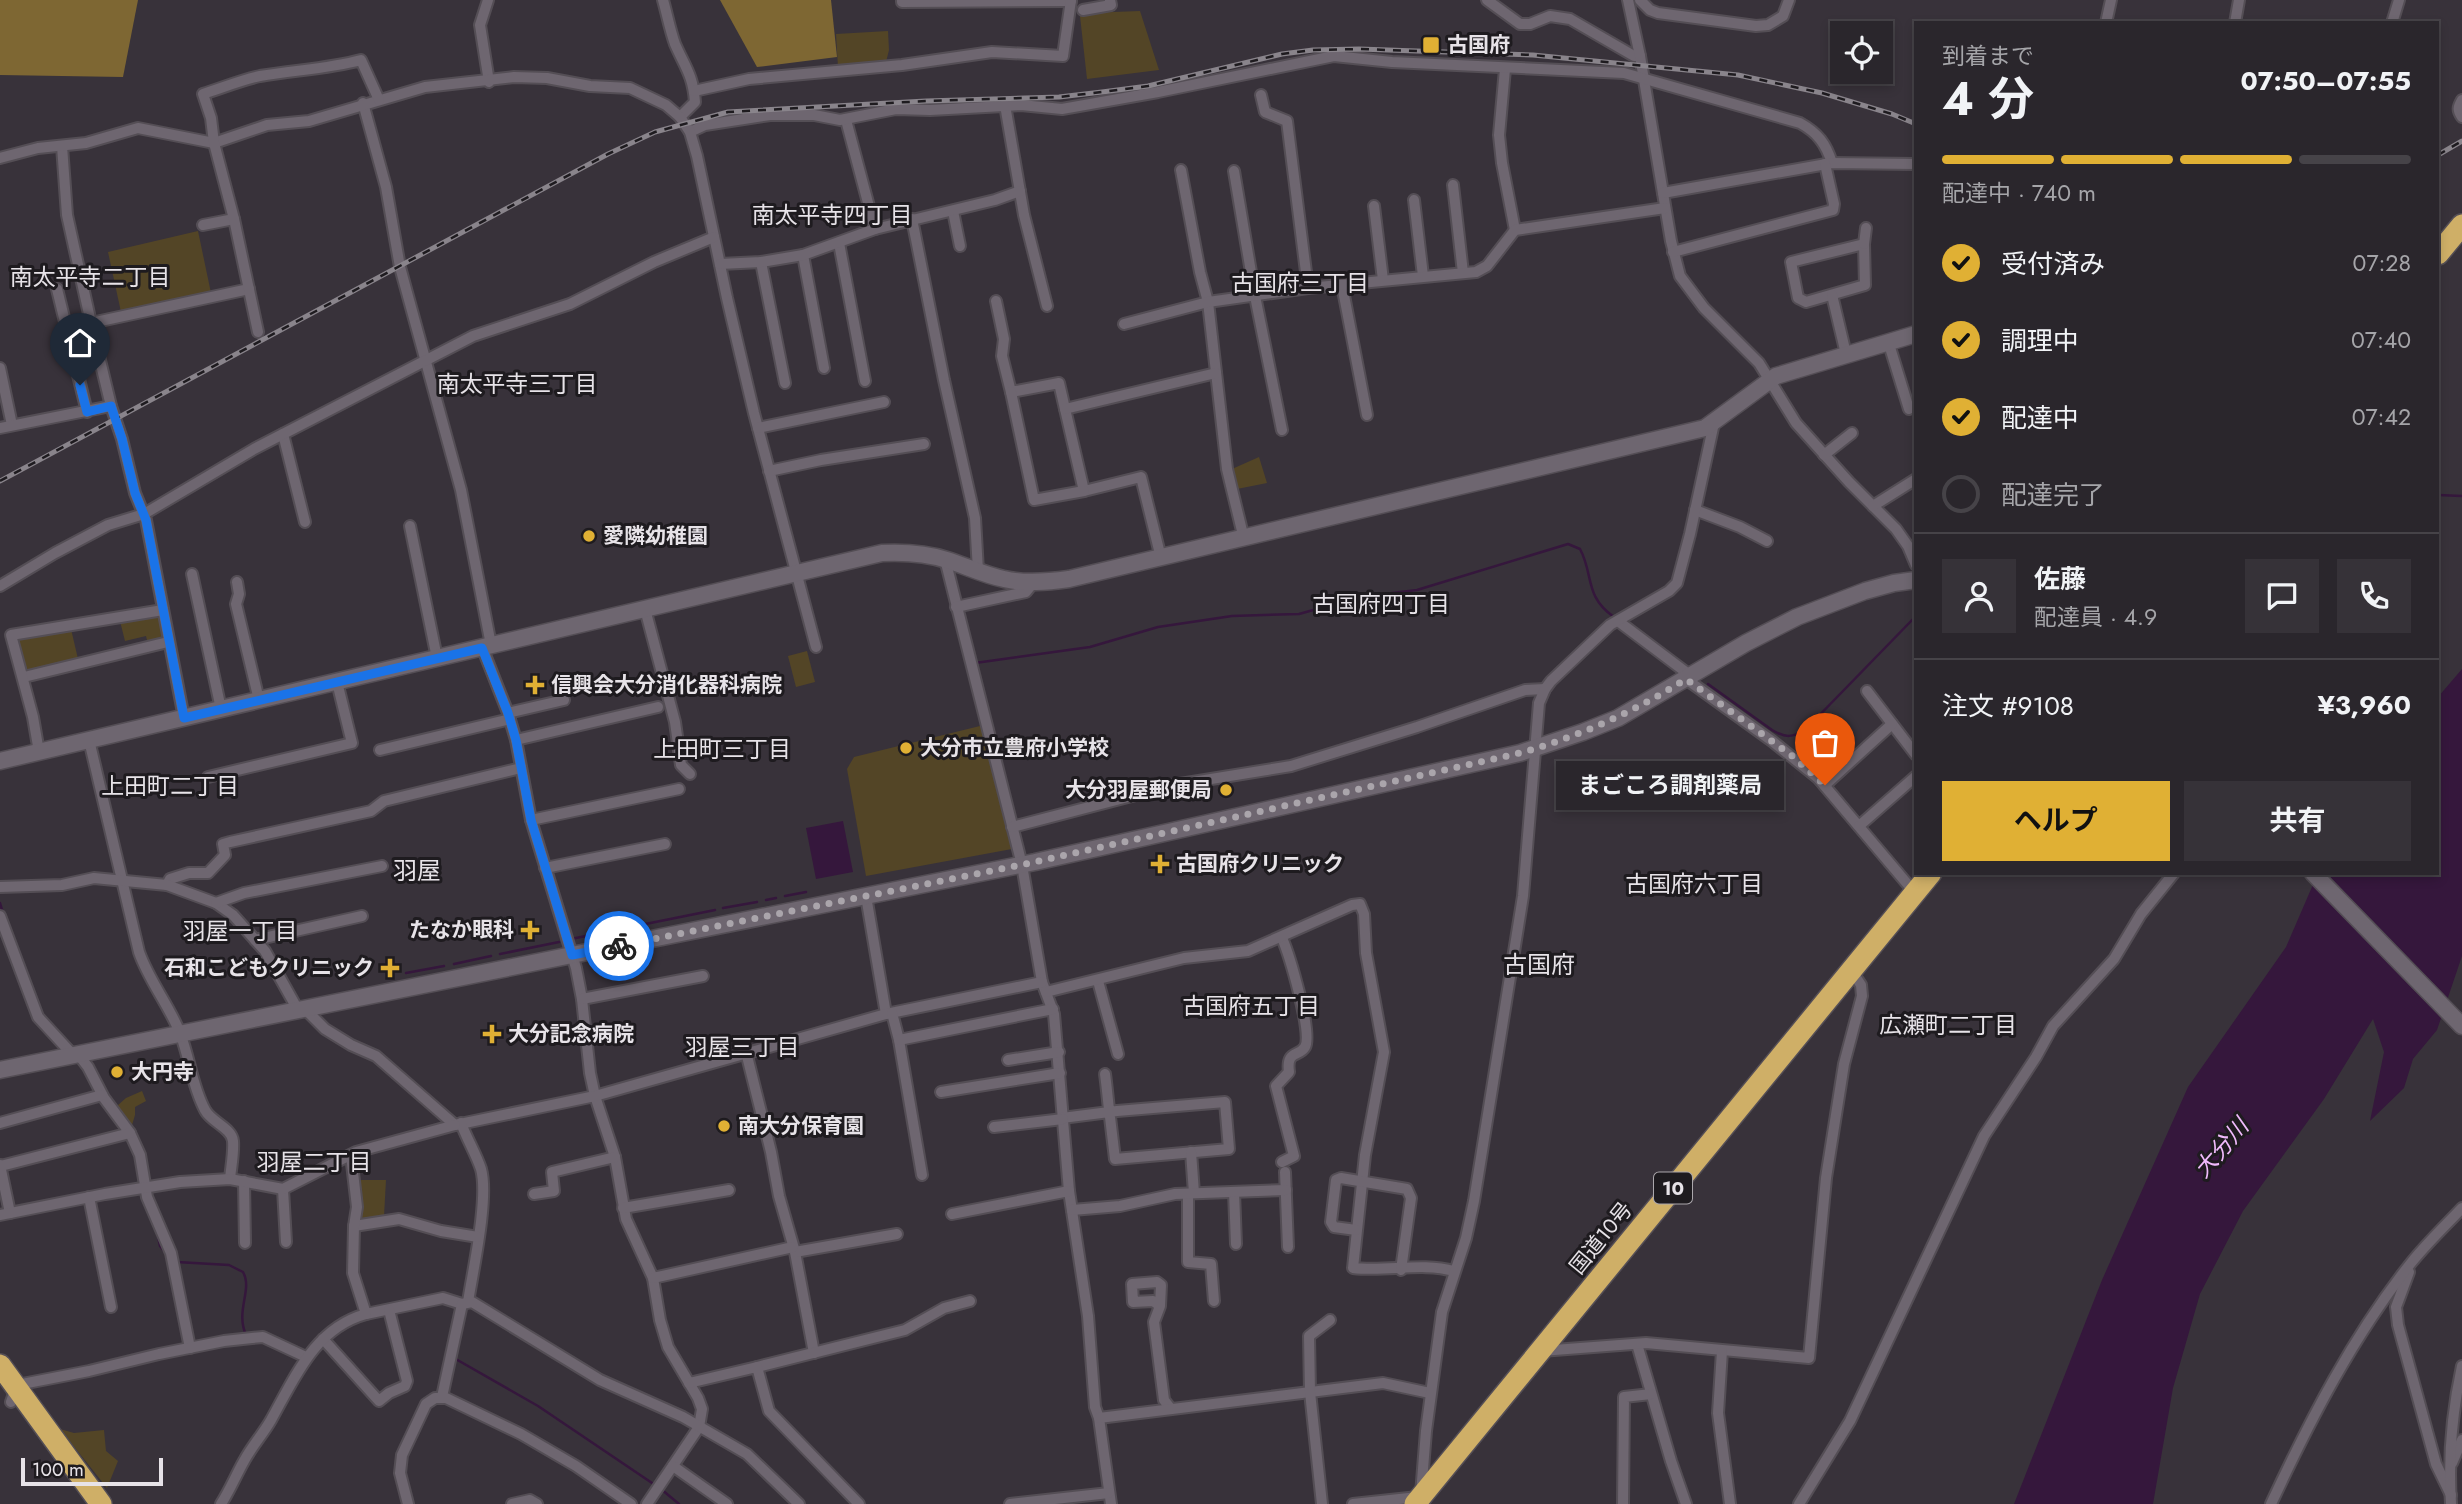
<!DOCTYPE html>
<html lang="ja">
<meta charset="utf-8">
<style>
body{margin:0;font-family:Jost,"Noto Sans JP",sans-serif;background:#363238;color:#f1f3f6;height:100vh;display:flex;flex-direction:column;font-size:26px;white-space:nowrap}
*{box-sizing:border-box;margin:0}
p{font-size:23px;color:#a5a5a9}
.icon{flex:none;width:38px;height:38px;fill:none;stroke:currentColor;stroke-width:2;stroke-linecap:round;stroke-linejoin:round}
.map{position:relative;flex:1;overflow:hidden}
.panel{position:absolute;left:1914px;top:21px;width:525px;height:854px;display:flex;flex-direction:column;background:#2a262c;border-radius:0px;box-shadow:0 4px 10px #0003,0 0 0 2px #464348}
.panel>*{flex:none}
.buttons{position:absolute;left:1830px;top:21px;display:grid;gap:14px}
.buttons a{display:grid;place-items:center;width:63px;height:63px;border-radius:0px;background:#2a262c;box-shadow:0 4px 10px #0003,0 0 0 2px #464348;font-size:35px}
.scale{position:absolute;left:21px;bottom:18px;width:142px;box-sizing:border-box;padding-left:7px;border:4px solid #e7e3e8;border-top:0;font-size:19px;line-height:24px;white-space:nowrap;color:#e7e3e8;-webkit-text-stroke:5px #1e1b1f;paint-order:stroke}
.pin{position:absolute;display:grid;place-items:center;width:60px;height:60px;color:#fff;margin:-72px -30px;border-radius:50% 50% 50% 0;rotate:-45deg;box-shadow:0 0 7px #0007}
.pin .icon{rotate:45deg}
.courier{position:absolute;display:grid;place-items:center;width:70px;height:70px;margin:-35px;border:5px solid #1a73e8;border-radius:50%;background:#fff;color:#222;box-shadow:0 2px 9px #0007}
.bubble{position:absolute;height:49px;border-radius:0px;background:#2a262c;box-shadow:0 4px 10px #0003,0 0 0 2px #464348;font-size:23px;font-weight:700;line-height:49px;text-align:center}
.summary em{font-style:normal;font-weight:700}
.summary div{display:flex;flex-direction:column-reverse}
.summary{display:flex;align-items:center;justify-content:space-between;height:119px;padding:0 28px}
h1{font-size:46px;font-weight:700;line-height:52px}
.bar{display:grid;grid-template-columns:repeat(4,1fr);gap:10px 7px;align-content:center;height:84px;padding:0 28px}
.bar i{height:9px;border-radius:5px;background:#464348}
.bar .current{background:#e0b034}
.bar p{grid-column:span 4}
.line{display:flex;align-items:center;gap:18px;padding:0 28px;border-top:2px solid #464348}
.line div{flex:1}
.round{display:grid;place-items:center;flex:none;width:74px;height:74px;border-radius:0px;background:#363238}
ol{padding:0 28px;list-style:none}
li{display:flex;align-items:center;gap:21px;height:77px}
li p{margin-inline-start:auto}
li .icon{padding:7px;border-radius:50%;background:#e0b034;color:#111;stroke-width:4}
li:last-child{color:#a5a5a9}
li i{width:38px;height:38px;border:4px solid #464348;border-radius:50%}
.action{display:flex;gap:14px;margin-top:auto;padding:14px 28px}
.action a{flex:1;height:80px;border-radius:0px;background:#e0b034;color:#111;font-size:28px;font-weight:700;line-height:80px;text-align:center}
.action a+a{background:#363238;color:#f1f3f6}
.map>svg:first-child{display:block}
</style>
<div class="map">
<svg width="2462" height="1504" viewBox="0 0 2462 1504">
<rect width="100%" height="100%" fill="#38323a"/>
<!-- green -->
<g fill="#534526">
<polygon points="1140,11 1159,70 1087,79 1080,16 1087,13"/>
<polygon points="888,31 889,50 886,62 838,67 836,34"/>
<polygon points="198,231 211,293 121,312 108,252"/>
<polygon points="1259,457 1267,483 1237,489 1232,469"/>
<polygon points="160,615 164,640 148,644 146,636 125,641 120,621"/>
<polygon points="71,629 78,659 25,672 17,638"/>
<polygon points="807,651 815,682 796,687 788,656"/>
<polygon points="984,725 1012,849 866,876 847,769 854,757"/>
<polygon points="142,1091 146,1101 135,1107 135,1115 132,1125 117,1106 126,1098"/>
<polygon points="359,1180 386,1180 384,1216 358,1223"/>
<polygon points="60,1429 74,1433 104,1430 106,1451 118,1461 107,1488"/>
</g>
<!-- forest -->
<g fill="#7e6733">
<polygon points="0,0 138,0 123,77 0,75"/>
<polygon points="720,0 831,0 837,57 757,67"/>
</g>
<!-- water -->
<g fill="#35173c">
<polygon points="2462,669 2462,956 2437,1030 2413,1059 2404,1088 2370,1121 2384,1052 2373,1019 2324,1099 2243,1211 2200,1294 2173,1388 2153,1504 2014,1504 2102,1280 2188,1087 2286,947 2318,873 2438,873 2438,697"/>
<polygon points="843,821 853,872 816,879 806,828"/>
</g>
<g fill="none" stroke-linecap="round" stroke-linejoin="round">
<!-- stream -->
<g stroke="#35173c" stroke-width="2.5">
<polyline points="2438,495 2462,496"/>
<path d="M975,663L1090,647L1158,627L1232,616L1299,614L1360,597L1417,590L1568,544L1580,549C1594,575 1584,596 1614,617"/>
<path d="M1708,684L1772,730C1785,738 1793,738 1806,729L1916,616"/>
<polyline points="785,896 806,892"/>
<polyline points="766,900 776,898"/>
<polyline points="0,903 3,913"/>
<polyline points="723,908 757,902"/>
<polyline points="571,939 715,910"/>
<polyline points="500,954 559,942"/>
<polyline points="454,964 491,956"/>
<polyline points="406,973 444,966"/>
<polyline points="157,1232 160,1246 169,1257"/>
<path d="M177,1262L229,1265L243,1272C253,1290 235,1310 246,1335"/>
<polyline points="454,1358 538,1406 655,1485"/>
<polyline points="661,1489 679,1504"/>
</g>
<!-- street casing -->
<g stroke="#544e55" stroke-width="14">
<g id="street">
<polyline points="488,0 480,25 489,82"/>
<path d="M663,0C667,14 670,30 675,44C685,67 693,75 695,102L680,117"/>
<polyline points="902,0 902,2 1071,1"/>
<polyline points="1487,0 1520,24 1530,24 1550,16 1570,19 1634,56 1640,56 1671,241 1680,276 1704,308 1759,363 1796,423 1849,482 1896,529 1908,546 1916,565"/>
<polyline points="1628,0 1640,56"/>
<polyline points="1640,0 1650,10 1658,13 1756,26 1768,25 1783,16 1789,0"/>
<polyline points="1083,10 1111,5 1110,0"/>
<polyline points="2106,23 2111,0"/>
<polyline points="2235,23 2239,0"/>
<polyline points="2392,23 2399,0"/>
<polyline points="1505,69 1499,135 1502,163 1515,230"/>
<polyline points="694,91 749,79 902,65 992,52 1063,56 1071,0"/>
<polyline points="1261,95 1265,112 1287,121 1308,288"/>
<path d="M2462,100C2458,107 2457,110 2462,117"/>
<polyline points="363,103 386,187 400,267 461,490 491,645"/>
<polyline points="1005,105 1024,215 1047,306"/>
<polyline points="846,120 875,229"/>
<path d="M690,132L705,125L770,115H814L840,120L896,109L930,110L1021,105L1062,109L1158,92L1334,56L1392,62L1624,73L1800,123C1818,133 1826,144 1832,163"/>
<polyline points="62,146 67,215 91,323 111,406 122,439 135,493 146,520 184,718"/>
<polyline points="0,158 38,148 86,143 138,128 214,143 267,125 309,121 425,87 514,77 547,78 590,86 630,88 666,105 680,117 690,132 697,156 727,298 754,413 816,647"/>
<polyline points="1181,170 1200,272 1208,302 1227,469 1244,539"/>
<polyline points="1234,171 1255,296 1282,430"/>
<polyline points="1453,185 1463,273"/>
<polyline points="1663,193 1832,163 1916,164"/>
<polyline points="1414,200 1423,276"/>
<polyline points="1374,206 1383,280"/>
<polyline points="953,211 960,246"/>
<polyline points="912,219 944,380 975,518 978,571"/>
<polyline points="203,225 234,219"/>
<polyline points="839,243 865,381"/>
<polygon points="1864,244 1865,285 1806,302 1798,298 1791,262"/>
<polyline points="1864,244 1866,228"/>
<polyline points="1673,252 1833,210 1834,204 1825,164"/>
<polyline points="803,255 824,368"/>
<polyline points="761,262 785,383"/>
<polyline points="720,264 761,262 803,255 875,229 995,200 1020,191"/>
<polyline points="1342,285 1367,415"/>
<polyline points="57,289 87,412"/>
<polyline points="1832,295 1846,354"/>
<polyline points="996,301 1004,339 1002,356 1011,392 1059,383 1084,491 1141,477 1161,558"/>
<polyline points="1124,324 1208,302 1308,288 1476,272 1487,266 1515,230 1665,208"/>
<polyline points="67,332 91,323 249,289"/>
<path d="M258,332L234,219L214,143L211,118L203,94C222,88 241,80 260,76C294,70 328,69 361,60L379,100"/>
<polyline points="1888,341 1909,409"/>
<polyline points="0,368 12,425"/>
<polyline points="1011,392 1034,500 1084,491"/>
<polyline points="1065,409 1216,373"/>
<polyline points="0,428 111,406"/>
<polyline points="758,428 884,402"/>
<polyline points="283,434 305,522"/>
<polyline points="1824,455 1852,433"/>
<polyline points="769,471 821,460 924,444"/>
<polyline points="1873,506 1916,479"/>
<polyline points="1695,510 1740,527 1767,541"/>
<polyline points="410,526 437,658"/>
<polyline points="945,559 1022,865 1042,982 1054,1014 1069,1191 1088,1316 1095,1407 1099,1418 1111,1504"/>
<polyline points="192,574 221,709"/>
<polyline points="237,582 239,594 236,604 259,700"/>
<polyline points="0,586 55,553 108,525 144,514 254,449 473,336 570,304 654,262 714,237"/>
<polyline points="956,607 1026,592 1034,582"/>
<polyline points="645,609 675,722 681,765 690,774"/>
<polyline points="1618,621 1691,676"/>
<polyline points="482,647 508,713 516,740 531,820 576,968 582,999 590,1073 595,1096 615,1157 626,1219 653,1278 660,1320 668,1347 698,1398 702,1409 699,1427 647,1504"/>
<polyline points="24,677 168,642"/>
<polyline points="1686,679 1772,741 1818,778 1915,893"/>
<polyline points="1867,691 1916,755"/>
<polyline points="508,713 564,700"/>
<path d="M89,740L139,952C149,981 169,1005 180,1033C190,1059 192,1086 205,1110C211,1122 232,1128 233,1141C234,1153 231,1167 230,1179"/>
<polyline points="516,740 658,707"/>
<polyline points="380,750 510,719"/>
<polyline points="39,752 33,717 11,635 163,610"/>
<polyline points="208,777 352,743 337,682"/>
<polyline points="1825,785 1892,724"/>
<polyline points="531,820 679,789"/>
<polyline points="1859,826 1916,776"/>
<polyline points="1012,827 1174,785 1291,766 1417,727 1525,690 1545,689"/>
<polyline points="545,868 665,844"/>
<polyline points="167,885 170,879 189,873 208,873 225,855 223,844 230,842 371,811 384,801 521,768"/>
<polyline points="0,887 62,885 94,878 167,885 216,903 233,915 265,951 298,1010"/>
<polyline points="866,896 886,1014"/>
<polyline points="216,903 244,893 382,866"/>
<polyline points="0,916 38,1017 73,1055"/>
<path d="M1282,938C1289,954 1313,1033 1305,1047C1299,1057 1286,1050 1289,1072L1276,1086L1294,1156L1282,1162"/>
<polyline points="255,940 362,916"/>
<polyline points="1098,981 1118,1054"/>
<path d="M1046,992L1184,958L1248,951L1352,905L1360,904L1364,914L1366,953L1384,1052L1365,1155L1353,1268C1387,1272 1422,1262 1454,1271"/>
<polyline points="582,999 703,976"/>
<polyline points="305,1009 325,1029 351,1045 376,1056 455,1125 595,1096 886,1014 1042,982"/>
<polyline points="892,1013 899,1040 922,1175"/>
<polyline points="899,1040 1053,1009"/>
<polyline points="746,1052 771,1152 779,1196 795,1252 814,1353"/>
<polyline points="78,1054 88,1067 104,1098 130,1133 140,1155 147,1197 171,1253 190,1348"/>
<polyline points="1008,1060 1059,1052"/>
<polyline points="941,1092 1060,1073"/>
<path d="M1062,1118L1117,1111L1225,1102L1229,1149L1115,1159L1110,1117C1108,1103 1107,1088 1105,1074"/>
<polyline points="0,1123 102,1095"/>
<path d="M461,1123C467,1139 476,1154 481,1169C489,1198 473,1270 468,1302"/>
<polyline points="994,1127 1063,1119"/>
<polyline points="1191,1152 1194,1193"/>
<polyline points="0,1165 10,1213"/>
<polyline points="1,1166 130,1133"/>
<polyline points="1285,1172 1288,1247"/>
<polyline points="244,1181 245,1243"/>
<polyline points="283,1189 286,1242"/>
<polyline points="1234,1192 1236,1244"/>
<polyline points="534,1194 554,1191 552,1172 615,1157"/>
<polyline points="1188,1194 1188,1262 1211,1264 1214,1301"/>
<polyline points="89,1197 111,1307"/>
<polyline points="623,1208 729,1190"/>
<polyline points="1072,1210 1120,1206 1175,1194 1286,1190"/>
<polyline points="952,1214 1069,1191"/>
<polyline points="0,1215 105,1194 180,1182 230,1179 283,1189 356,1152 455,1125"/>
<polyline points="354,1226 399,1219 441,1231 478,1237"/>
<polyline points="1356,1230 1334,1227 1331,1222 1336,1180 1341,1178 1407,1189 1411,1198 1401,1270"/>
<polyline points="795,1252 897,1234"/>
<polyline points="2409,1272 2396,1307 2398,1325 2436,1464 2451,1495"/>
<polyline points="653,1278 793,1247"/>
<polyline points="1160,1306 1153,1301 1133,1302 1132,1284 1157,1282 1161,1285 1160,1306 1154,1322 1164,1400 1171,1409"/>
<polyline points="366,1314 443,1298 462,1304"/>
<polyline points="323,1339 379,1401 389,1393 405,1386 407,1381 389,1310"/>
<polyline points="1637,1344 1671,1461 1686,1504"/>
<polyline points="1541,1351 1646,1343 1809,1358 1826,1178 1844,1064 1862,996 1861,985 1851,970"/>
<polyline points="1722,1351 1718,1413 1730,1504"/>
<polyline points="757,1367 905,1330 944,1308 970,1301"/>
<polyline points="689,1383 757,1367 769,1411 859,1504"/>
<polyline points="442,1397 462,1304 472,1302 600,1380 683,1417 747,1454 799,1504"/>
<polyline points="11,1402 16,1388 22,1384 89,1371 159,1354 224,1341 252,1338 263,1337 306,1357"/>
<polyline points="1099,1418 1383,1383 1430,1393"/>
<polyline points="2452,1463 2462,1440"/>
<polyline points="673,1466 727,1504"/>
<polyline points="1421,1494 1426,1431 1442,1312 1466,1238 1474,1201 1523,896 1539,703 1545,689 1551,681 1610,625 1669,591 1677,583 1690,534 1714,423"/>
<path d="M221,1504C230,1490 236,1475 244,1461C252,1446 263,1434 271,1420C295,1377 315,1328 366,1314L353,1273L354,1226L357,1207L351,1155"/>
<polyline points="408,1504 400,1473 402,1455 426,1404 435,1398 446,1398 521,1434 576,1466 631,1504"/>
<polyline points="512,1504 530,1500 537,1504"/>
<polyline points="1010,1504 1109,1493"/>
<polyline points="1322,1504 1310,1392 1309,1336 1330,1320"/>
<polyline points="1353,1504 1418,1497"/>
<polyline points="1623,1504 1624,1397 1651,1394"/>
<polyline points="1799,1504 1850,1421 1984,1136 2036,1057 2053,1026 2114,959 2141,914 2174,873"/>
<path d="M2271,1504C2310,1420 2353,1336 2411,1263C2427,1243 2445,1226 2462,1208"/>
<path d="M2451,1504C2448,1457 2452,1412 2462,1366"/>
</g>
</g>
<!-- secondary casing -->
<g stroke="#544e55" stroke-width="19">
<g id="secondary">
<path d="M0,761L882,553C904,552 926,553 947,560C966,566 984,575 1004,579C1025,584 1047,582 1069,579L1705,428L1776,376L1916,334"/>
<polyline points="2313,873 2462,1026"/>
<polyline points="0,1070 1035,862 1520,753 1583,732 1618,718 1746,643 1797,617 1865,591 1894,583 1916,580"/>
</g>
</g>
<!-- highway casing -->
<g stroke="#544e55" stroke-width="24">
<g id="highway">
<polyline points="2438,254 2462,225"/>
<polyline points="0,1365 101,1504"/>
<polyline points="1415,1504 1931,873"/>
</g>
</g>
<!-- street -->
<use href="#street" stroke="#6e6670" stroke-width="10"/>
<!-- secondary -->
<use href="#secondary" stroke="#6e6670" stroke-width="16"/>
<!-- highway -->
<use href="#highway" stroke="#cfaf67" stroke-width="21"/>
<!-- rail casing -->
<g stroke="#89848b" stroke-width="5">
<g id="rail">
<polyline points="2438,155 2462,141"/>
<polyline points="0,481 608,154 655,132 728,112 926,101 1059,97 1102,92 1148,86 1282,54 1313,50 1359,49 1533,55 1738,75 1822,93 1892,114 1916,124"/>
</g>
</g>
<!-- rail -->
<use href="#rail" stroke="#1e1b1f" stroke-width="2.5" stroke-dasharray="8" stroke-linecap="butt"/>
</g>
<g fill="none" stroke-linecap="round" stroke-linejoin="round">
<!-- done -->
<path stroke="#aaa5ab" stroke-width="7" stroke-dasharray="0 12.6" d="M619,946L1035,862L1520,753C1580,736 1634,712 1686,679L1791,755L1825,785"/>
<!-- route -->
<polyline stroke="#1a73e8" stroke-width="9" points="80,385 87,412 111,406 122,439 135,493 146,520 184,718 482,648 508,713 516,740 531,820 572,955 619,946"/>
</g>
<!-- markers -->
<g fill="#e0b034" stroke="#1e1b1f" stroke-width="2.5">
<rect x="1422" y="36" width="18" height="18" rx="3.5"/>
<circle cx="589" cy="536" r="7"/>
<path d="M531.5 674.5h7v7h7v7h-7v7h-7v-7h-7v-7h7z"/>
<circle cx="906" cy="748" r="7"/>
<circle cx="1226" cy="790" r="7"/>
<path d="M1156.5 853.5h7v7h7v7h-7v7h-7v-7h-7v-7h7z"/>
<path d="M526.5 919.5h7v7h7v7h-7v7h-7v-7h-7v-7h7z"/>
<path d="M386.5 957.5h7v7h7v7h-7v7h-7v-7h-7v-7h7z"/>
<path d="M488.5 1023.5h7v7h7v7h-7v7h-7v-7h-7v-7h7z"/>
<circle cx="117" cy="1072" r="7"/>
<circle cx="724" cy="1126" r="7"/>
</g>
<g text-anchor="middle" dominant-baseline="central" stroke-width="6" stroke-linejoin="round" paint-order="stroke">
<!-- shield labels -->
<rect fill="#1e1b1f" stroke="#aba7ac" stroke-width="2" x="1654" y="1172.5" width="38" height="31" rx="5"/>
<g font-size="19" font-weight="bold" fill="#e7e3e8">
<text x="1673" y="1188">10</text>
</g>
<!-- poi labels -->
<g font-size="21" font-weight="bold" fill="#e7e3e8" stroke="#1e1b1f" text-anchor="start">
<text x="1447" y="45">古国府</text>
<text x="603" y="536">愛隣幼稚園</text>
<text x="551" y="685">信興会大分消化器科病院</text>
<text x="920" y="748">大分市立豊府小学校</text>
<text x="1212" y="790" text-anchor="end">大分羽屋郵便局</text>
<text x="1176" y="864">古国府クリニック</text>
<text x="514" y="930" text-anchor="end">たなか眼科</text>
<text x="374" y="968" text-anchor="end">石和こどもクリニック</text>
<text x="508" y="1034">大分記念病院</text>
<text x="131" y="1072">大円寺</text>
<text x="738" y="1126">南大分保育園</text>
</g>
<!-- street labels -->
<g font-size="21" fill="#e7e3e8" stroke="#1e1b1f">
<text transform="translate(1601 1238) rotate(-51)">国道10号</text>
</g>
<!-- neighbourhood labels -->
<g font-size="23" fill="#e7e3e8" stroke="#1e1b1f">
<text x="832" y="215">南太平寺四丁目</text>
<text x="90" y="277">南太平寺二丁目</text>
<text x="1300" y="283">古国府三丁目</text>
<text x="517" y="384">南太平寺三丁目</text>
<text x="1381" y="604">古国府四丁目</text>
<text x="722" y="749">上田町三丁目</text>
<text x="170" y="786">上田町二丁目</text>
<text x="1694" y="884">古国府六丁目</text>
<text x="240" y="931">羽屋一丁目</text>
<text x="1251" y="1006">古国府五丁目</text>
<text x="1948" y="1025">広瀬町二丁目</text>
<text x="742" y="1047">羽屋三丁目</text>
<text x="314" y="1162">羽屋二丁目</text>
</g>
<!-- water labels -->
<g font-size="23" font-style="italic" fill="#f0bafc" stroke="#1e1b1f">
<text transform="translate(2221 1148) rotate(-49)">大分川</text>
</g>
<!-- quarter labels -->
<g font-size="24" fill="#e7e3e8" stroke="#1e1b1f">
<text x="417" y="870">羽屋</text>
<text x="1539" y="964">古国府</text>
</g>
</g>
</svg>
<div class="buttons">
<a><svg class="icon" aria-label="locate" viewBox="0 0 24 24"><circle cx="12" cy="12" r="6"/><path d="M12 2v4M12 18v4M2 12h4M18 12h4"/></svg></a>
</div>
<div class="scale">100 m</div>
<div class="pin" style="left:1825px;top:785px;background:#ea580c"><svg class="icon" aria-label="bag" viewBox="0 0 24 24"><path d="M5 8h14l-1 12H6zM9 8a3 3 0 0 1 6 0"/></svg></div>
<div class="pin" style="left:80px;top:385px;background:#1f2937"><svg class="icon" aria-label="home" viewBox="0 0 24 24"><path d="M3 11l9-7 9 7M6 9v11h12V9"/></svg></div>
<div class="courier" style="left:619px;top:946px"><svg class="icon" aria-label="bike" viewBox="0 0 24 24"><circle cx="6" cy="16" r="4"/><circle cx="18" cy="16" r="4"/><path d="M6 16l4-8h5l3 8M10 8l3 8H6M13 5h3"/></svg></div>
<div class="bubble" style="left:1556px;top:761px;width:228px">まごころ調剤薬局</div>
<section class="panel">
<div class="summary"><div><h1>4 分</h1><p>到着まで</p></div><em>07:50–07:55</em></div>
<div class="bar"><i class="current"></i><i class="current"></i><i class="current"></i><i></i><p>配達中 · 740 m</p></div>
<ol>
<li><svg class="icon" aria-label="check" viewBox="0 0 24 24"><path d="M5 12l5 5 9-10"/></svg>受付済み<p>07:28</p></li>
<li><svg class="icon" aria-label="check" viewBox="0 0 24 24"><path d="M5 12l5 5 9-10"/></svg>調理中<p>07:40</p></li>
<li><svg class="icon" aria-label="check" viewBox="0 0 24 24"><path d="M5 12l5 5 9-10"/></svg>配達中<p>07:42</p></li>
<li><i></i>配達完了</li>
</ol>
<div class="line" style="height:126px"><a class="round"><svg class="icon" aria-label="person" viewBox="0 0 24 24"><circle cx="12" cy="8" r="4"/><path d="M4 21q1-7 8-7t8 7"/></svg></a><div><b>佐藤</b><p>配達員 · 4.9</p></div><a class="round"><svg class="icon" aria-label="chat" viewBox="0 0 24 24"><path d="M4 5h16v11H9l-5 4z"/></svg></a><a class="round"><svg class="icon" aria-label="phone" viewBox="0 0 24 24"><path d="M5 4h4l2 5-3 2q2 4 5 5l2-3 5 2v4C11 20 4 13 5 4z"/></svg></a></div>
<div class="line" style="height:91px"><div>注文 #9108</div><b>¥3,960</b></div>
<div class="action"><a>ヘルプ</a><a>共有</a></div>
</section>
</div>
